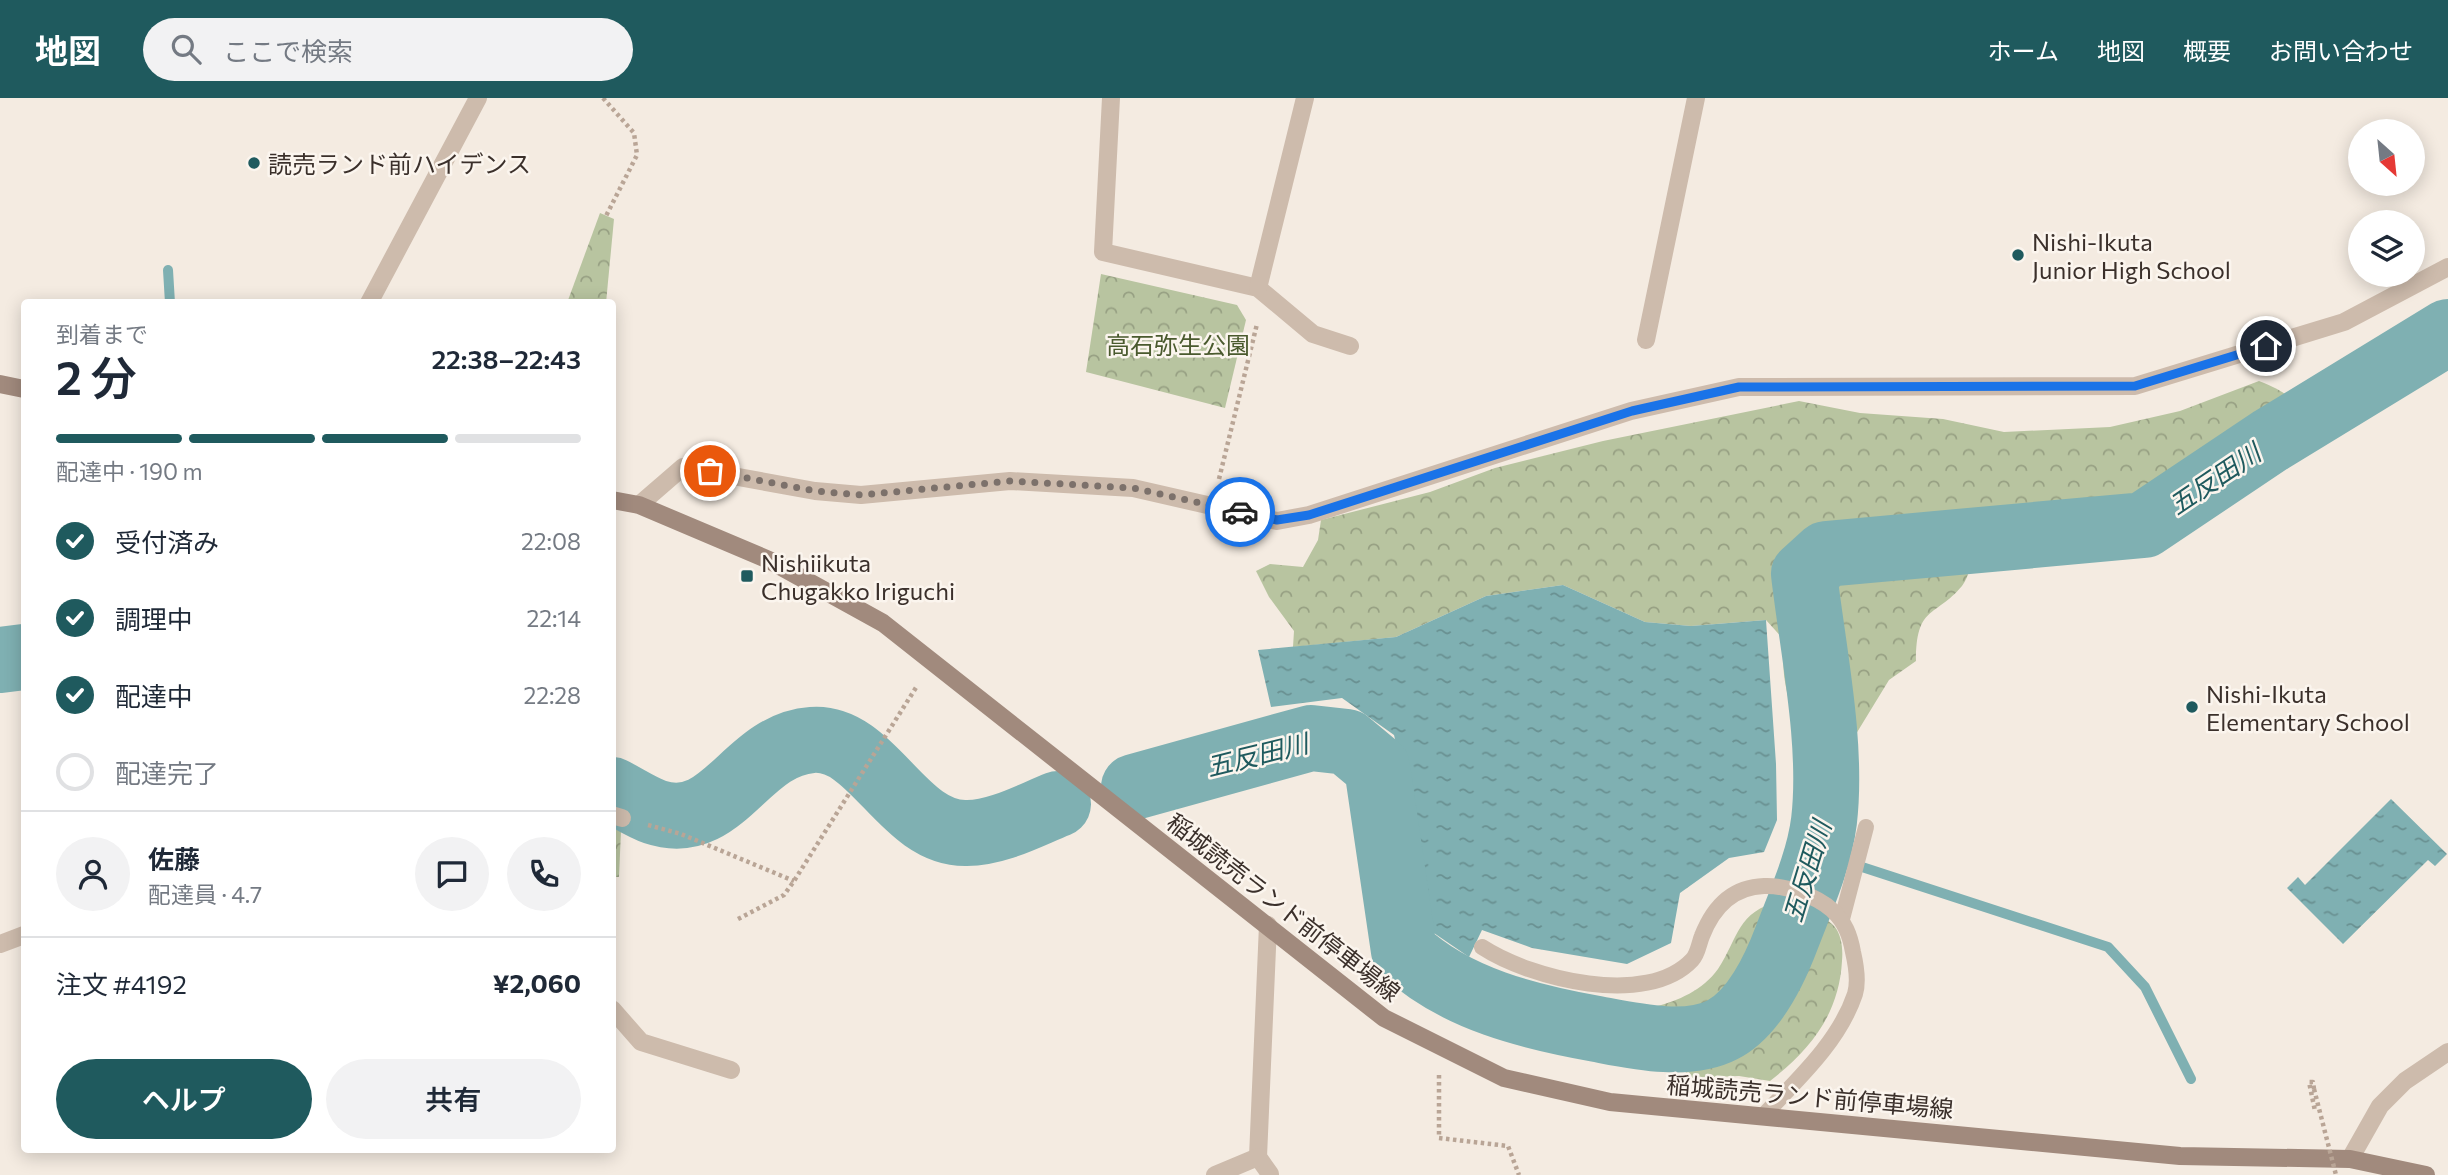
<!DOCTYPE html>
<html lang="ja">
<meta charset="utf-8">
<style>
body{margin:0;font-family:Commissioner,"Noto Sans JP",sans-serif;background:#f2f2f3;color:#1f2937;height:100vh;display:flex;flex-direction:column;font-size:26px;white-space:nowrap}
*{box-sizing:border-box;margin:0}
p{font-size:23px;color:#747a83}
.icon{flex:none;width:38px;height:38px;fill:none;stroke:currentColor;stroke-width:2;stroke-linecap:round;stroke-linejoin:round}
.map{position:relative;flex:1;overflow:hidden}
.side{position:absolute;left:21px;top:201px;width:595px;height:854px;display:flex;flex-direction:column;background:#fff;border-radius:7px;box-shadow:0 4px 18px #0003}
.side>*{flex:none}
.needle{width:46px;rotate:153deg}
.controls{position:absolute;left:2348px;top:21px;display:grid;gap:14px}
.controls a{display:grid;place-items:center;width:77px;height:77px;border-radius:50%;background:#fff;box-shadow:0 4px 18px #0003;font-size:35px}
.pin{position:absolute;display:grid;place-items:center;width:60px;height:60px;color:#fff;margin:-30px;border:4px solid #fff;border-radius:50%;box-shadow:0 2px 7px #0007}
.courier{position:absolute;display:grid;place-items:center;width:70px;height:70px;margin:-35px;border:5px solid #1a73e8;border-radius:50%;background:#fff;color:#222;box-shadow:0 2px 9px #0007}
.summary em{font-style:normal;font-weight:600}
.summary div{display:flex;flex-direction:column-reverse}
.summary{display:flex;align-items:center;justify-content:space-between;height:119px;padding:0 35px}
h1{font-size:46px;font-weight:600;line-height:52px}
.bar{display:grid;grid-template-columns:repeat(4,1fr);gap:10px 7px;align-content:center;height:84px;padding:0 35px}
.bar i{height:9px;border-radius:5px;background:#e0e1e3}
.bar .selected{background:#1f5a5e}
.bar p{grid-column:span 4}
.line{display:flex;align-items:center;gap:18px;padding:0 35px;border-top:2px solid #e0e1e3}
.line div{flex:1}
.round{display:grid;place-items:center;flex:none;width:74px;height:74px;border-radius:37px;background:#f2f2f3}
ol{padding:0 35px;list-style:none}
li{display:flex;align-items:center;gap:21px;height:77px}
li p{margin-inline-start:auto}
li .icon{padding:7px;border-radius:50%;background:#1f5a5e;color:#fff;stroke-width:4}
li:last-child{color:#747a83}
li i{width:38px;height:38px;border:4px solid #e0e1e3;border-radius:50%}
.primary-button{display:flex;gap:14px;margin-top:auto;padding:14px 35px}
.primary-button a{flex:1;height:80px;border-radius:42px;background:#1f5a5e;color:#fff;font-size:28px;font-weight:600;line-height:80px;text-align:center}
.primary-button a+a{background:#f2f2f3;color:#1f2937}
header{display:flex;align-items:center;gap:42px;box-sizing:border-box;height:98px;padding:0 35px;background:#1f5a5e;color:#fff}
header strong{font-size:33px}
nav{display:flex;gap:38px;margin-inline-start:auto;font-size:24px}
.search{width:490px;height:63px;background:#f2f2f3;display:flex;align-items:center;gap:18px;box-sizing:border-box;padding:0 24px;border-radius:38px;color:#747a83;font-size:26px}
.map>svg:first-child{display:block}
</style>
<header>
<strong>地図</strong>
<div class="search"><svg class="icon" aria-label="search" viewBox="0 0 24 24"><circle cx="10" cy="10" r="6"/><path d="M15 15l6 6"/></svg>ここで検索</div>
<nav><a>ホーム</a><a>地図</a><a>概要</a><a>お問い合わせ</a></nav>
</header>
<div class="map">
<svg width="2448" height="1077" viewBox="0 0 2448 1077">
<defs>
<pattern id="forest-crowns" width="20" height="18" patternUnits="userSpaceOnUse" patternTransform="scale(1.75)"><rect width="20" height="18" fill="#b8c4a0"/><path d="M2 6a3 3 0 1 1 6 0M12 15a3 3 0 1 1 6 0" fill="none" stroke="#97a083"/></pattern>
<pattern id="water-ripples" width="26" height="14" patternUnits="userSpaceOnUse" patternTransform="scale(1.75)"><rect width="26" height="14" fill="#7fb0b2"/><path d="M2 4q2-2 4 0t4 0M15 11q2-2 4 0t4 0" fill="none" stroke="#699091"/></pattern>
</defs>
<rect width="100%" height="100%" fill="#f4ebe1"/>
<!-- forest -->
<g fill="url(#forest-crowns)">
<polygon points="600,115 614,121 606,205 567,205"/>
<polygon points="1101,176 1237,207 1246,222 1225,310 1086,274"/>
<path d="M2259,283C2293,297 2296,301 2304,337L2184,412L2174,424L1976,451C1972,462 1969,479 1962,488C1935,520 1916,507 1916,563L1889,582L1856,636L1850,713L1800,725C1796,692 1799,657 1793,625C1788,590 1780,581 1785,543L1766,522L1691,528L1645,524L1563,487L1486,498L1396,539L1293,549L1294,533L1269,499L1256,473L1270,466L1303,469L1318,442L1321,422L1430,394L1495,370L1603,343L1799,303L1860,315L1943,321L2004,334L2110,329L2180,313Z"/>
<polygon points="613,731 621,733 619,779 613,779"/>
<path d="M1781,803C1798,809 1821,814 1834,828C1842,837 1843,852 1842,863C1839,916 1811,951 1770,983L1739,978L1692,980L1683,972L1652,970L1655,961L1644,954L1654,909C1678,903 1703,892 1718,871C1739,839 1737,813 1781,803Z"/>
</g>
<!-- water -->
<g fill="url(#water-ripples)">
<polygon points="1563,487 1645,524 1691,528 1766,522 1776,666 1777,722 1764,754 1729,760 1680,795 1671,845 1627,866 1532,850 1482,832 1469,859 1431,833 1415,724 1394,637 1342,600 1271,609 1258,552 1396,539 1486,498"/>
<polygon points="2391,701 2447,756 2435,768 2428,762 2343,846 2287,790 2298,779 2305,787"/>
</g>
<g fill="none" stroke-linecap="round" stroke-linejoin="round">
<!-- stream -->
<g stroke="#7fb0b2" stroke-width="10">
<polyline points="168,172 170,205"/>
<polyline points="1816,754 2108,849 2145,889 2191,981"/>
</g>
<!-- river -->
<g stroke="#7fb0b2" stroke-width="66">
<polyline points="0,562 24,559"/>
<path d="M1134,689L1311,640L1347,644L1377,669L1404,853C1455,901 1530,919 1597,931C1634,938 1687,950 1722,932C1754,916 1775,871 1787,839C1801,802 1819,763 1824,723C1833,646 1813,553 1804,476L1826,456L2144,427L2271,342L2448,234"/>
<path d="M612,692C626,699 641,709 655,714C724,737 744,647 812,642C873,637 902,737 967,735C998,735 1030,717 1058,706"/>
</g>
<!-- path -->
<g stroke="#b9a596" stroke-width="4.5" stroke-dasharray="3.5 3.5" stroke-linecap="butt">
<polyline points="603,0 634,35 637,57 606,118"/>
<polyline points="1219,381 1257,226"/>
<polyline points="648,727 681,736 794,783"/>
<polyline points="738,821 784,797 794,783 917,588"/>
<polyline points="1439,977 1439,1040 1508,1048 1519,1077"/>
<polyline points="2314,991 2313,984 2309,984 2315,1013"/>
</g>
<!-- service -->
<g stroke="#cdbbac" stroke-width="16">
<polyline points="1842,821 1866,729"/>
<path d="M1482,849C1531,881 1647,910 1692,862C1698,856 1699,845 1702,838C1713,810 1732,789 1764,788C1785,787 1817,798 1832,812C1845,824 1850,837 1853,854C1856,867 1859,883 1855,896C1839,944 1797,982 1763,1018"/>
</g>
<!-- minor -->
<g stroke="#cdbbac" stroke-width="18">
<polyline points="1111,0 1103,154 1258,190 1313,236 1350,248"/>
<polyline points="1258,190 1305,0"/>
<polyline points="369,205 478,0"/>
<polyline points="1646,242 1696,0"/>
<polyline points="639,407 683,369 815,393 861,397 1010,383 1133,390 1277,423 1309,417 1631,313 1739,289 2135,288 2344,224 2448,169"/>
<polyline points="612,717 622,720"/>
<polyline points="1268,827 1258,1059 1270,1076"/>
<polyline points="0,846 24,837"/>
<polyline points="612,911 641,944 731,972"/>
<polyline points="1215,1077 1258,1059"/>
</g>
<!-- tertiary -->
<polyline stroke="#cdbbac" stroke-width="18" points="2350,1061 2380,1008 2405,983 2448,954"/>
<!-- secondary -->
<g stroke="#a18a7d" stroke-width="18">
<polyline points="0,286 24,291"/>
<polyline points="612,402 639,407 769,462 883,525 1384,920 1504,980 1610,1004 2180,1058 2350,1061 2426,1077"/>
</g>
<!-- path-bridge -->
<polyline stroke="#b9a596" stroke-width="4.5" stroke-dasharray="3.5 3.5" stroke-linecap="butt" points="2314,991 2336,1077"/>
</g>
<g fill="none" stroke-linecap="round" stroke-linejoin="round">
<!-- done -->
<polyline stroke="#7c716b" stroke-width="7" stroke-dasharray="0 12.6" points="710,373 815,393 861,397 1010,383 1133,390 1240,414"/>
<!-- route -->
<polyline stroke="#1a73e8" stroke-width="9" points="1240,414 1277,422 1309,417 1632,313 1739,289 2135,288 2266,248"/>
</g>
<!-- markers -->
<g fill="#1f5a5e" stroke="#fbf5ee" stroke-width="2.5">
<circle cx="254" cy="65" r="7"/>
<circle cx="2018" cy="157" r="7"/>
<rect x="740" y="471" width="14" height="14" rx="3.5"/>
<circle cx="2192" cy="609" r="7"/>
</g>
<g text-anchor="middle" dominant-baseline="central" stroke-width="5" stroke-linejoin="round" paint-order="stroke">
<!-- poi labels -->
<g font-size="24" fill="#3b302b" stroke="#fbf5ee" text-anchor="start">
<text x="268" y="65">読売ランド前ハイデンス</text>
<text x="2032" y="143">Nishi-Ikuta<tspan x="2032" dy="28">Junior High School</tspan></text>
<text x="761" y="464">Nishiikuta<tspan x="761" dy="28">Chugakko Iriguchi</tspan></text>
<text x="2206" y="595">Nishi-Ikuta<tspan x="2206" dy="28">Elementary School</tspan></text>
</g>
<!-- park labels -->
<g font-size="24" fill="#4a5a2e" stroke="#fbf5ee">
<text x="1178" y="246">高石弥生公園</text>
</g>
<!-- street labels -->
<g font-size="24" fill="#3b302b" stroke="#fbf5ee">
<text transform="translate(1284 809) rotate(38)">稲城読売ランド前停車場線</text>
<text transform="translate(1810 998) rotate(5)">稲城読売ランド前停車場線</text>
</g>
<!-- water labels -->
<g font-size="26" font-style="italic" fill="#1f5a5e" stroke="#fbf5ee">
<text transform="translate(2214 380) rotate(-34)">五反田川</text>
<text transform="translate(1257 656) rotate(-14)">五反田川</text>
<text transform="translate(1806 773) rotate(-73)">五反田川</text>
</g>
</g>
</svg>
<div class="controls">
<a><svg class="needle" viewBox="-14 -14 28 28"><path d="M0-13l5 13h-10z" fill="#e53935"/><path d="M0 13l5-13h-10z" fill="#747a83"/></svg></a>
<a><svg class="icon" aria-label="layers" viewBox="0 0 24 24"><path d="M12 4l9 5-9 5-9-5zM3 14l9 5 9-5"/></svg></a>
</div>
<div class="pin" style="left:710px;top:373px;background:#ea580c"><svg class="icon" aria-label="bag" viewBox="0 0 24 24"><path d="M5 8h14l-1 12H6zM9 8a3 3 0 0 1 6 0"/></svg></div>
<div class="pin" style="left:2266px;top:248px;background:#1f2937"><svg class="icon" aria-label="home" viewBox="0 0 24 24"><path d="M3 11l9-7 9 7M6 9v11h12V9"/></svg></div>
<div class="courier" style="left:1240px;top:414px"><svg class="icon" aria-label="car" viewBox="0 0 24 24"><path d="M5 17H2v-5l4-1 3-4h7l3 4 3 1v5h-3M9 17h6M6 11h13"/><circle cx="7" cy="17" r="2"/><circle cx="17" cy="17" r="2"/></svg></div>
<section class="side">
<div class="summary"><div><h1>2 分</h1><p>到着まで</p></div><em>22:38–22:43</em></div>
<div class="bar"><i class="selected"></i><i class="selected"></i><i class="selected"></i><i></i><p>配達中 · 190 m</p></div>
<ol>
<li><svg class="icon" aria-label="check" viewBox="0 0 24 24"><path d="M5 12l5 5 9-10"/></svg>受付済み<p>22:08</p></li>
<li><svg class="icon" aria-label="check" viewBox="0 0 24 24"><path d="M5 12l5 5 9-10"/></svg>調理中<p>22:14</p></li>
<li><svg class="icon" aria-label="check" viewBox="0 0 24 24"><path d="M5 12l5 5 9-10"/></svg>配達中<p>22:28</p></li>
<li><i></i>配達完了</li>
</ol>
<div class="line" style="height:126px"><a class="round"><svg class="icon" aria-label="person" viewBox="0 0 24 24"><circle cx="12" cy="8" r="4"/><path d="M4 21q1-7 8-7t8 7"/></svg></a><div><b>佐藤</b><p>配達員 · 4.7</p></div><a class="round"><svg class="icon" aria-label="chat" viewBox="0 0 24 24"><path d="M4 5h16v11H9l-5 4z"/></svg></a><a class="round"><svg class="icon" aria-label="phone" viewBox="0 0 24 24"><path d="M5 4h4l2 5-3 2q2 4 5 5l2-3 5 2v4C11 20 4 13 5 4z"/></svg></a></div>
<div class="line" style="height:91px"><div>注文 #4192</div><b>¥2,060</b></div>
<div class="primary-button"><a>ヘルプ</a><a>共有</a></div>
</section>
</div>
